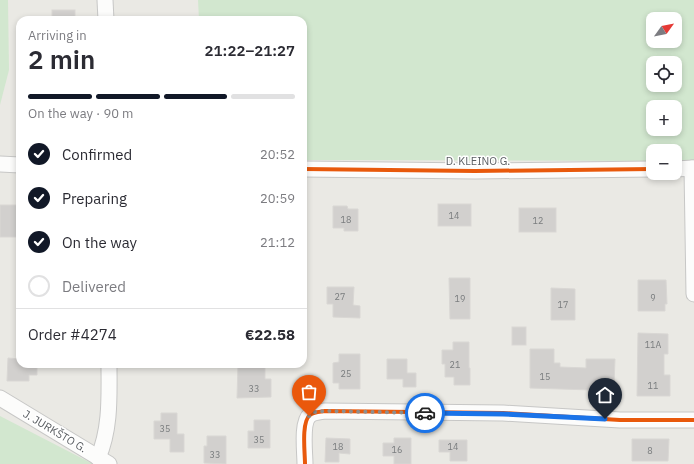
<!DOCTYPE html>
<meta charset="utf-8">
<style>
body{margin:0;font-family:"IBM Plex Sans",sans-serif;background:#f7f7f7;color:#2b2b33;height:100vh;display:flex;flex-direction:column;font-size:15px;white-space:nowrap}
*{box-sizing:border-box;margin:0}
p{font-size:13px;color:#7c7c81}
.icon{flex:none;width:22px;height:22px;fill:none;stroke:currentColor;stroke-width:2;stroke-linecap:round;stroke-linejoin:round}
.map{position:relative;flex:1;overflow:hidden}
.sheet{position:absolute;left:16px;top:16px;width:291px;height:352px;display:flex;flex-direction:column;background:#fff;border-radius:12px;box-shadow:0 2px 6px #0003}
.sheet>*{flex:none}
.needle{width:26px;rotate:57deg}
.buttons{position:absolute;left:646px;top:12px;display:grid;gap:8px}
.buttons a{display:grid;place-items:center;width:36px;height:36px;border-radius:8px;background:#fff;box-shadow:0 2px 6px #0003;font-size:20px}
.pin{position:absolute;display:grid;place-items:center;width:34px;height:34px;color:#fff;margin:-41px -17px;border-radius:50% 50% 50% 0;rotate:-45deg;box-shadow:0 0 4px #0007}
.pin .icon{rotate:45deg}
.courier{position:absolute;display:grid;place-items:center;width:40px;height:40px;margin:-20px;border:3px solid #1a73e8;border-radius:50%;background:#fff;color:#222;box-shadow:0 1px 5px #0007}
.overview em{font-style:normal;font-weight:600}
.overview div{display:flex;flex-direction:column-reverse}
.overview{display:flex;align-items:center;justify-content:space-between;height:68px;padding:0 12px}
h1{font-size:26px;font-weight:600;line-height:30px}
.bar{display:grid;grid-template-columns:repeat(4,1fr);gap:6px 4px;align-content:center;height:48px;padding:0 12px}
.bar i{height:5px;border-radius:3px;background:#e1e1e2}
.bar .selected{background:#111827}
.bar p{grid-column:span 4}
.line{display:flex;align-items:center;gap:10px;padding:0 12px;border-top:1px solid #e1e1e2}
.line div{flex:1}
ol{padding:0 12px;list-style:none}
li{display:flex;align-items:center;gap:12px;height:44px}
li p{margin-inline-start:auto}
li .icon{padding:4px;border-radius:50%;background:#111827;color:#fff;stroke-width:4}
li:last-child{color:#7c7c81}
li i{width:22px;height:22px;border:2px solid #e1e1e2;border-radius:50%}
.map>svg:first-child{display:block}
</style>
<div class="map">
<svg width="694" height="464" viewBox="0 0 694 464">
<rect width="100%" height="100%" fill="#eae9e4"/>
<!-- green -->
<g fill="#d2e7cf" fill-rule="evenodd">
<polygon points="0,0 8,0 9,70 0,105"/>
<path d="M198,0H694V161H675V151H653V161L303,160V20H199ZM653,19H675V41H653ZM653,63H675V85H653ZM653,107H675V129H653Z"/>
<polygon points="0,416 93,464 0,464"/>
</g>
<!-- building -->
<g fill="#d2d0ce" stroke="#d9d7d4">
<rect x="52" y="10" width="23" height="10"/>
<rect x="438" y="204" width="33" height="22"/>
<rect x="0" y="205" width="20" height="32"/>
<polygon points="333,206 347,206 348,209 358,209 358,231 344,231 344,228 333,228"/>
<rect x="519" y="208" width="37" height="24"/>
<polygon points="449,278 470,278 470,319 450,319"/>
<polygon points="638,280 666,280 667,304 665,304 665,311 638,311"/>
<polygon points="327,287 354,287 353,305 360,306 360,318 333,317 333,304 327,304"/>
<polygon points="551,288 575,289 575,320 551,320"/>
<rect x="512" y="327" width="14" height="18"/>
<polygon points="638,333 668,334 668,354 664,354 664,375 670,375 670,396 637,396"/>
<polygon points="453,342 469,342 469,368 470,368 470,385 454,385 454,377 445,377 445,364 442,364 442,350 453,350"/>
<polygon points="530,349 554,349 554,363 560,363 560,367 586,368 586,359 615,359 614,384 592,383 592,390 530,388"/>
<polygon points="339,354 360,354 360,389 339,389 339,383 333,383 333,363 339,362"/>
<polygon points="8,358 20,359 20,364 37,364 37,375 29,375 29,381 7,381"/>
<polygon points="387,359 407,359 407,373 416,373 416,387 403,387 403,379 387,379"/>
<polygon points="238,365 265,365 265,379 271,379 271,397 237,398"/>
<polygon points="161,413 177,413 177,434 184,434 184,452 170,452 170,439 154,439 154,421 161,421"/>
<polygon points="254,420 270,420 270,448 248,448 248,431 254,431"/>
<polygon points="207,436 226,436 226,464 204,463 204,446 207,446"/>
<polygon points="326,438 350,439 350,454 339,453 339,462 325,462"/>
<polygon points="394,438 411,438 411,464 394,464 394,456 383,456 383,443 394,443"/>
<polygon points="632,439 669,439 668,461 632,461"/>
<polygon points="439,440 467,440 467,461 450,461 450,452 439,452"/>
</g>
<g fill="none" stroke-linecap="round" stroke-linejoin="round">
<!-- minor casing -->
<g stroke="#c7c7c6" stroke-width="17">
<g id="minor">
<polyline points="105,0 106,20"/>
<polyline points="0,164 20,165"/>
<polyline points="692,168 694,294"/>
<polyline points="303,169 475,171 653,169"/>
<polyline points="675,169 694,168"/>
<polyline points="0,398 109,464"/>
<path d="M98,458C111,428 109,395 109,364"/>
<path d="M305,464C305,453 301,422 310,415C314,412 319,412 325,411L503,413L620,420H694"/>
</g>
</g>
<!-- minor -->
<use href="#minor" stroke="#fcfcfb" stroke-width="15"/>
<!-- cycleway casing -->
<g stroke="#fff" stroke-width="6">
<g id="cycleway">
<polyline points="303,169 475,171 653,169"/>
<path d="M305,464C305,453 301,422 310,415C314,412 319,412 325,411L503,413L620,420H694"/>
</g>
</g>
<!-- cycleway -->
<use href="#cycleway" stroke="#e8590c" stroke-width="4"/>
</g>
<g fill="none" stroke-linecap="round" stroke-linejoin="round">
<!-- done -->
<polyline stroke="#8c8f90" stroke-width="4" stroke-dasharray="0 7.2" points="309,416 315,412 325,411 425,413"/>
<!-- route -->
<polyline stroke="#1a73e8" stroke-width="5" points="425,413 503,414 605,419"/>
</g>
<g text-anchor="middle" dominant-baseline="central" stroke-width="3" stroke-linejoin="round" paint-order="stroke">
<!-- number labels -->
<g font-size="9" fill="#797c7e">
<text x="454" y="215">14</text>
<text x="346" y="219">18</text>
<text x="538" y="220">12</text>
<text x="340" y="296">27</text>
<text x="653" y="297">9</text>
<text x="460" y="298">19</text>
<text x="563" y="304">17</text>
<text x="653" y="344">11A</text>
<text x="455" y="364">21</text>
<text x="346" y="373">25</text>
<text x="545" y="376">15</text>
<text x="653" y="385">11</text>
<text x="254" y="388">33</text>
<text x="165" y="428">35</text>
<text x="259" y="439">35</text>
<text x="338" y="446">18</text>
<text x="453" y="446">14</text>
<text x="397" y="449">16</text>
<text x="650" y="450">8</text>
<text x="215" y="454">33</text>
</g>
<!-- street labels -->
<g font-size="11" fill="#5a5e62" stroke="#fff">
<text x="478" y="161">D. KLEINO G.</text>
<text transform="translate(55 431) rotate(31)">J. JURKŠTO G.</text>
</g>
</g>
</svg>
<div class="buttons">
<a><svg class="needle" viewBox="-14 -14 28 28"><path d="M0-13l5 13h-10z" fill="#e53935"/><path d="M0 13l5-13h-10z" fill="#7c7c81"/></svg></a>
<a><svg class="icon" aria-label="locate" viewBox="0 0 24 24"><circle cx="12" cy="12" r="6"/><path d="M12 2v4M12 18v4M2 12h4M18 12h4"/></svg></a>
<a>+</a>
<a>−</a>
</div>
<div class="pin" style="left:309px;top:416px;background:#ea580c"><svg class="icon" aria-label="bag" viewBox="0 0 24 24"><path d="M5 8h14l-1 12H6zM9 8a3 3 0 0 1 6 0"/></svg></div>
<div class="pin" style="left:605px;top:419px;background:#1f2937"><svg class="icon" aria-label="home" viewBox="0 0 24 24"><path d="M3 11l9-7 9 7M6 9v11h12V9"/></svg></div>
<div class="courier" style="left:425px;top:413px"><svg class="icon" aria-label="car" viewBox="0 0 24 24"><path d="M5 17H2v-5l4-1 3-4h7l3 4 3 1v5h-3M9 17h6M6 11h13"/><circle cx="7" cy="17" r="2"/><circle cx="17" cy="17" r="2"/></svg></div>
<section class="sheet">
<div class="overview"><div><h1>2 min</h1><p>Arriving in</p></div><em>21:22–21:27</em></div>
<div class="bar"><i class="selected"></i><i class="selected"></i><i class="selected"></i><i></i><p>On the way · 90 m</p></div>
<ol>
<li><svg class="icon" aria-label="check" viewBox="0 0 24 24"><path d="M5 12l5 5 9-10"/></svg>Confirmed<p>20:52</p></li>
<li><svg class="icon" aria-label="check" viewBox="0 0 24 24"><path d="M5 12l5 5 9-10"/></svg>Preparing<p>20:59</p></li>
<li><svg class="icon" aria-label="check" viewBox="0 0 24 24"><path d="M5 12l5 5 9-10"/></svg>On the way<p>21:12</p></li>
<li><i></i>Delivered</li>
</ol>
<div class="line" style="height:52px"><div>Order #4274</div><b>€22.58</b></div>
</section>
</div>
